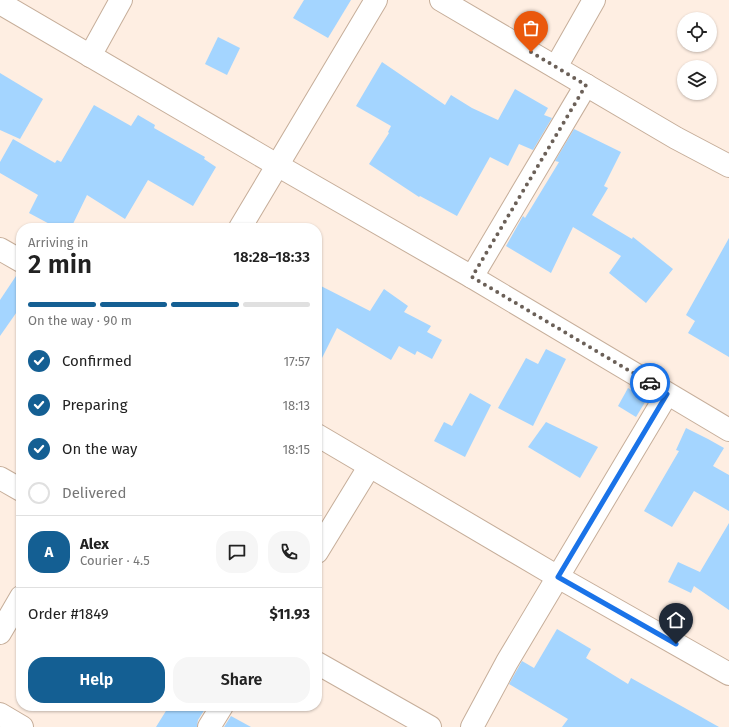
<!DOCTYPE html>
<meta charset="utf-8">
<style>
body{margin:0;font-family:"Fira Sans",sans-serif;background:#f6f6f6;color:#222;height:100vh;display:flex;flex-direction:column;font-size:15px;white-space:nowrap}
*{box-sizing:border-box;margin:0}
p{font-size:13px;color:#767676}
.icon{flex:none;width:22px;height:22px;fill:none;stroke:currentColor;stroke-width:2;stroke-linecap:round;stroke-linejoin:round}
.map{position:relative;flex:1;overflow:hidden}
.drawer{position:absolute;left:16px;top:223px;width:306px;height:488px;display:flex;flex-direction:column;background:#fff;border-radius:16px;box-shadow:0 1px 3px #0004}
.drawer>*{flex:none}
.buttons{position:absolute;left:677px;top:12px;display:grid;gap:8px}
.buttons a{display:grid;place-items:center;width:40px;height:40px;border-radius:50%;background:#fff;box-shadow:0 1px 3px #0004;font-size:20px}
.pin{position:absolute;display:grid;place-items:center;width:34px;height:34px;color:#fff;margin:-41px -17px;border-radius:50% 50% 50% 0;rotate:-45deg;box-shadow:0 0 4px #0007}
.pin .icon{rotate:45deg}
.courier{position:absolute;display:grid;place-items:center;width:40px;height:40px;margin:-20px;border:3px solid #1a73e8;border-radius:50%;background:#fff;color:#222;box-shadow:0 1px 5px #0007}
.summary em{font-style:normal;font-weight:600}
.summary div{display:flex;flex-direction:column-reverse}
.summary{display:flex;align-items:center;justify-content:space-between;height:68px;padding:0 12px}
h1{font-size:26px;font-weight:600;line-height:30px}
.bar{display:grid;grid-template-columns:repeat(4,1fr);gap:6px 4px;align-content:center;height:48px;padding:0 12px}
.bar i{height:5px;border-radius:3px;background:#e0e0e0}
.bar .active{background:#145f93}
.bar p{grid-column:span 4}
.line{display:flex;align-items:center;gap:10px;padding:0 12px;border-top:1px solid #e0e0e0}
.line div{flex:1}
.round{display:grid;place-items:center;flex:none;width:42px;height:42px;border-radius:16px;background:#f6f6f6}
ol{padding:0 12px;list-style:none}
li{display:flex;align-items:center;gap:12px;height:44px}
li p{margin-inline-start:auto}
li .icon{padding:4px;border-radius:50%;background:#145f93;color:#fff;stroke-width:4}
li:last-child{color:#767676}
li i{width:22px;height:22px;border:2px solid #e0e0e0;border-radius:50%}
.cta{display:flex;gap:8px;margin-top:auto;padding:8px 12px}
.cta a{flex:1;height:46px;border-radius:16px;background:#145f93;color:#fff;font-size:16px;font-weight:600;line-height:46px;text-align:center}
.cta a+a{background:#f6f6f6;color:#222}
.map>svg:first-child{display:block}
</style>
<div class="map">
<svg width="729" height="727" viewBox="0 0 729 727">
<rect width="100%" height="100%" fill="#feeee2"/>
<!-- building -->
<g fill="#a4d5ff">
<polygon points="304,0 351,0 328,38 293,18"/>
<polygon points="218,37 240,48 227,75 205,64"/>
<polygon points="382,62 445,105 451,95 472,108 498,120 515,89 548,108 544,115 552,118 533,150 519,144 508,166 490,157 457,216 420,196 419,197 369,164 389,133 388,132 391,126 356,106"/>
<polygon points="0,73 43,99 20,139 0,130"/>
<polygon points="94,105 131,126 138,115 155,125 154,128 205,157 204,159 216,167 193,206 148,180 125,219 87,195 71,228 57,228 29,213 38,195 0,173 0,162 13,139 55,163 57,160 61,162"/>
<polygon points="574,129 621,152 604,186 608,188 592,215 632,239 633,237 673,269 646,303 609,273 621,256 573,227 551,273 506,246 523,216 525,218 559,162 555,161"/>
<polygon points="729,238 729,357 688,333 695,321 686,315"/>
<polygon points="18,273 21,273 21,306 0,336 0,300"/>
<polygon points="317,284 370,311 384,289 408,306 404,312 431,326 427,332 442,340 432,359 417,351 415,355 399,346 391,360 337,328 317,368"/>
<polygon points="546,349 566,359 533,426 498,408 526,358 538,364"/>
<polygon points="628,388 647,399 636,417 618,406"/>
<polygon points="470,393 491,405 465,457 434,441 444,422 452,426"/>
<polygon points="546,422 598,447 580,478 528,447"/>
<polygon points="686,428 708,439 724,448 713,466 729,475 729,511 694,491 672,527 644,511 679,451 676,450"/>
<polygon points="729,523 729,610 694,586 691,593 668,582 678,562 700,572"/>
<polygon points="557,629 591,649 586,658 628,684 631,678 719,727 562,727 568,719 509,684 522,661 534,668"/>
<polygon points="169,706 207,706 198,720 197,727 156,727"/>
<polygon points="231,716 251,727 224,727"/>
</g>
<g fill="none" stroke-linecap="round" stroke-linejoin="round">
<!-- minor casing -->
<g stroke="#c6ae9a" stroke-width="24">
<g id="minor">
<polyline points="441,0 676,138 729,166"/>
<polyline points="0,3 277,165 472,277 729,430"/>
<polyline points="90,56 121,0"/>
<polyline points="556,67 594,0"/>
<polyline points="240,228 376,0"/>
<polyline points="0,249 21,261"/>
<polyline points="472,277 586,85"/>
<polyline points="317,435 558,577 729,674"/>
<polyline points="0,478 21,490"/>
<polyline points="317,552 369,467"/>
<polyline points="0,633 21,597"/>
<polyline points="317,663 430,727"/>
<polyline points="0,714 22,727"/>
<polyline points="209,727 222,706"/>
<polyline points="472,727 507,662 667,394"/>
</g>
</g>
<!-- minor -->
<use href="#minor" stroke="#fff" stroke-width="22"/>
</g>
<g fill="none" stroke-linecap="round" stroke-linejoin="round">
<!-- done -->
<polyline stroke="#6b6058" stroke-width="4" stroke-dasharray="0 7.2" points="531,52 586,85 472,277 650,383"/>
<!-- route -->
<polyline stroke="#1a73e8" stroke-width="5" points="650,383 667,394 558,577 676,644"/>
</g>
</svg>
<div class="buttons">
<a><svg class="icon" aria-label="locate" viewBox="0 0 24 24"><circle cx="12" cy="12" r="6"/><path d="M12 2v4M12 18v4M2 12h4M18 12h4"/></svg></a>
<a><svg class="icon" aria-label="layers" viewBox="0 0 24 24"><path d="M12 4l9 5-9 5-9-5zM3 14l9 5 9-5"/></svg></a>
</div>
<div class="pin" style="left:531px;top:52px;background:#ea580c"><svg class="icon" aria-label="bag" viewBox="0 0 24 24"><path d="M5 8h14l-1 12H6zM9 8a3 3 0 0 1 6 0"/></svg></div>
<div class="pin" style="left:676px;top:644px;background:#1f2937"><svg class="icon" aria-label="home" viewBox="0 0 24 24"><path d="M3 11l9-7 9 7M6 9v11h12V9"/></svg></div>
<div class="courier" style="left:650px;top:383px"><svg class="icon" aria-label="car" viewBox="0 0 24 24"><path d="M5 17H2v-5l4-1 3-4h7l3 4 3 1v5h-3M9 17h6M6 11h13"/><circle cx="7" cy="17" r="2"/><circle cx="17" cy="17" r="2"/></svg></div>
<section class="drawer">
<div class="summary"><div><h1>2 min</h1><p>Arriving in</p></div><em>18:28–18:33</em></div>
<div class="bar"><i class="active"></i><i class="active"></i><i class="active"></i><i></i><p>On the way · 90 m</p></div>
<ol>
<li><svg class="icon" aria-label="check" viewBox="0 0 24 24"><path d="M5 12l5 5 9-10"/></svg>Confirmed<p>17:57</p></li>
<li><svg class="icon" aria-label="check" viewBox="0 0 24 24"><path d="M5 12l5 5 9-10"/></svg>Preparing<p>18:13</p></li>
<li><svg class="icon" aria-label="check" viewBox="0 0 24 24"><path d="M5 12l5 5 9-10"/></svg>On the way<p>18:15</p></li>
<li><i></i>Delivered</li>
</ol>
<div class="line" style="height:72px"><b class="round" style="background:#145f93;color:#fff">A</b><div><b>Alex</b><p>Courier · 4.5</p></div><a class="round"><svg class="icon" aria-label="chat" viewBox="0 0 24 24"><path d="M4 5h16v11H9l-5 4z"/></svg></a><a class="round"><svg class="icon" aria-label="phone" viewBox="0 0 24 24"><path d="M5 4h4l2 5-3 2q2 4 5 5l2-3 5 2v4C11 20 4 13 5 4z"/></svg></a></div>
<div class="line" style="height:52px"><div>Order #1849</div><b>$11.93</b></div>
<div class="cta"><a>Help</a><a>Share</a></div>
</section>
</div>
